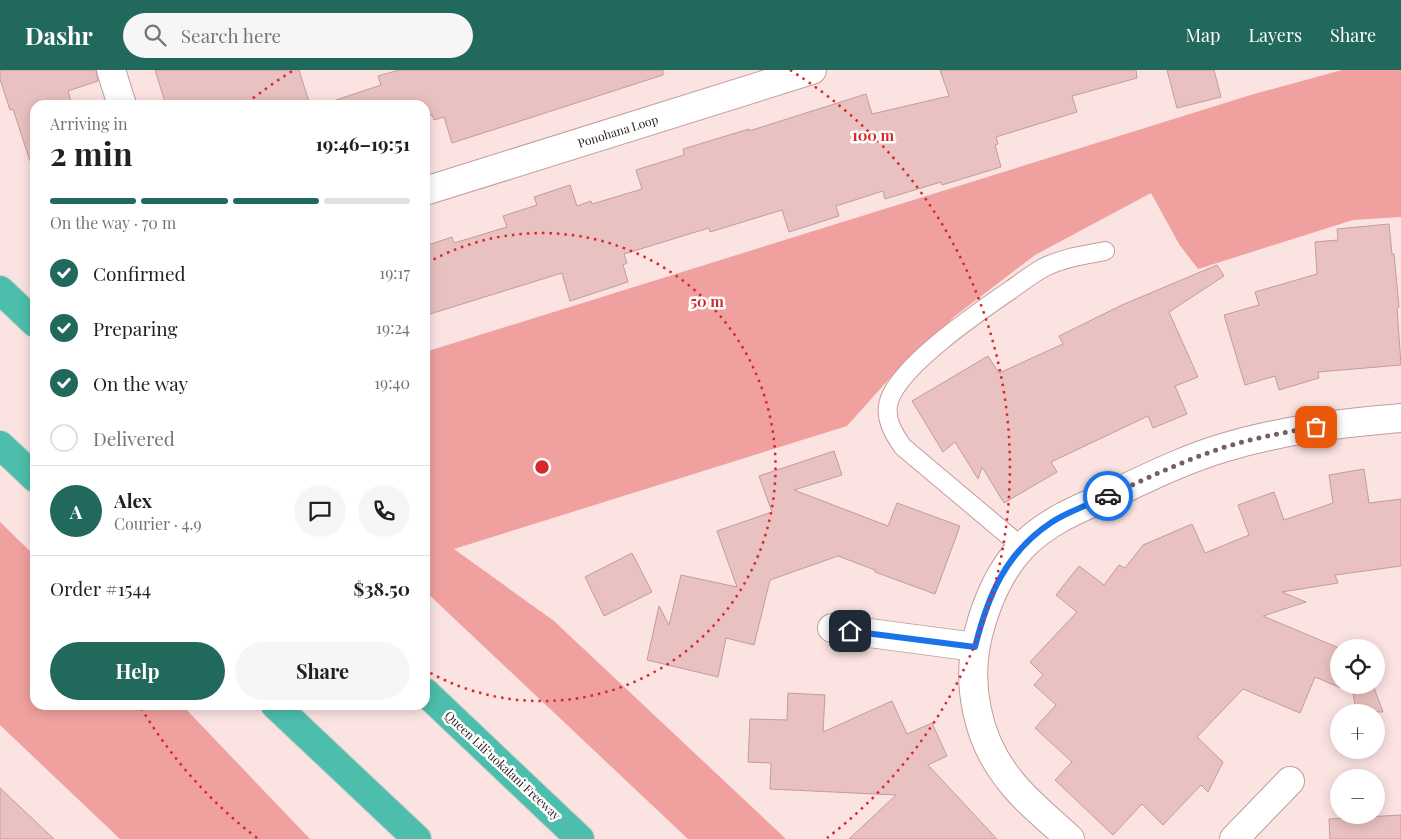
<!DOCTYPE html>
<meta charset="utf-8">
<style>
body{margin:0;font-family:"Playfair Display",serif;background:#f6f6f6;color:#202124;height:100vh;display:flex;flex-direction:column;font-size:19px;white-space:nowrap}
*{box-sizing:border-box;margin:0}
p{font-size:16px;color:#757577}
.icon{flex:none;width:28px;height:28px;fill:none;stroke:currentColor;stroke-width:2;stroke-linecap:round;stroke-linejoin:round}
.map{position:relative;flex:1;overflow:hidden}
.details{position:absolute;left:30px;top:30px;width:400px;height:610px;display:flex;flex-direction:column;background:#fff;border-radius:15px;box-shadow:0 2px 12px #0003}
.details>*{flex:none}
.buttons{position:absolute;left:1330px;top:569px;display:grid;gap:10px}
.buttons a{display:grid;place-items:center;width:55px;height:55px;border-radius:50%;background:#fff;box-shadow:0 2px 12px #0003;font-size:25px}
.pin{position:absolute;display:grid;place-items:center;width:42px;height:42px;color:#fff;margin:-21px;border-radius:10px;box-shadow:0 2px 8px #0006}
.courier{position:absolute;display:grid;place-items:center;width:50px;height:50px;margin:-25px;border:4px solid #1a73e8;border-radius:50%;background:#fff;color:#222;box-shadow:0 1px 6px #0007}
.overview em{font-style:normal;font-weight:700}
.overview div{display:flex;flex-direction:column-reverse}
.overview{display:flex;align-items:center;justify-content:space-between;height:85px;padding:0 20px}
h1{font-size:32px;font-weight:700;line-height:38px}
.bar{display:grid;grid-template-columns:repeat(4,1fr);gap:8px 5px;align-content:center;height:60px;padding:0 20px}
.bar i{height:6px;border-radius:4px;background:#e0e0e0}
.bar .selected{background:#21685d}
.bar p{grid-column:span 4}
.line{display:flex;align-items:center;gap:12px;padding:0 20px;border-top:1px solid #e0e0e0}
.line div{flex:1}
.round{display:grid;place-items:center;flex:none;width:52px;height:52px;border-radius:26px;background:#f6f6f6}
ol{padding:0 20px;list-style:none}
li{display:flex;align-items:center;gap:15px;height:55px}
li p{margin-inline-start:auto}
li .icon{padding:5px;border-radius:50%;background:#21685d;color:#fff;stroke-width:4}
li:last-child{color:#757577}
li i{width:28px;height:28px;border:2px solid #e0e0e0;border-radius:50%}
.button{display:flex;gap:10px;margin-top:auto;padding:10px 20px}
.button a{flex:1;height:58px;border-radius:30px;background:#21685d;color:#fff;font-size:20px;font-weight:700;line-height:58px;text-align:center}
.button a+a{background:#f6f6f6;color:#202124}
header{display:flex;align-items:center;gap:30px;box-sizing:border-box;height:70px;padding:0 25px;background:#21685d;color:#fff}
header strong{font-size:24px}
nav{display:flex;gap:28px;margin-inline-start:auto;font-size:18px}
.search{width:350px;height:45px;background:#f6f6f6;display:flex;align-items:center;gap:12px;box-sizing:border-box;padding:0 18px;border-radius:28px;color:#757577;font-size:19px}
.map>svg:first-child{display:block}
</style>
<header>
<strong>Dashr</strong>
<div class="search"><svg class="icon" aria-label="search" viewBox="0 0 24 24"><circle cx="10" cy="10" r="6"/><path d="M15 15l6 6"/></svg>Search here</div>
<nav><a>Map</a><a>Layers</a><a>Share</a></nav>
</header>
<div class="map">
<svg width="1401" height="769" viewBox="0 0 1401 769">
<rect width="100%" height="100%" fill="#fbe3e2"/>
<!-- green -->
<g fill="#efa09f">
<polygon points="1342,0 1401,0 1401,147 1353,150 1198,199 1179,174 1151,123 1035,185 955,246 889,309 847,356 454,479 554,551 786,769 688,769 425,521 425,282 1254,24"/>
<polygon points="0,452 35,486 35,635 182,635 310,769 120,769 0,655"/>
</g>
<!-- building -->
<g fill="#e9c1c0" stroke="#c29c9b">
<polygon points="0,0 96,0 98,11 68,21 72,35 35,35 35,90 30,91 13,39 10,40 0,9"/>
<polygon points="155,0 299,0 310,35 166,35"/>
<polygon points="399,0 663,0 663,5 452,73 444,47 434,50 432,45 425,47 425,35 337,35 336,30 381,15 378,6"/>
<polygon points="940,0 1136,0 1137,8 1072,26 1077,42 996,67 998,74 995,75 1001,97 942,115 941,112 885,129 883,121 836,136 839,146 789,162 782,140 710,162 709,158 624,184 627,193 623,195 628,212 570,231 562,203 430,244 425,230 425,176 452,167 454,173 507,157 503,146 537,135 534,127 570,115 577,136 591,131 592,134 642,119 636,100 684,85 683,79 749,59 749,61 866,24 872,44 949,26"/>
<polygon points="1167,0 1214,0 1221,27 1177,38"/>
<polygon points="1389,154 1392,184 1394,184 1399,237 1397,238 1401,295 1318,302 1319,308 1279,320 1275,306 1245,315 1224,245 1259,235 1255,222 1317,204 1315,172 1338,170 1337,159"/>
<polygon points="1217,195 1224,206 1169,242 1198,307 1175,316 1187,344 1153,358 1148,346 1051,392 1057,402 1004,433 982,397 978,409 955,372 943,382 912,331 988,286 999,303 1063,274 1059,266 1122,235"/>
<polygon points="834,381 842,405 794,420 888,456 897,433 960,456 935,524 875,502 875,500 838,486 770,510 754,575 726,568 718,607 647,590 659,536 669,555 681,505 737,517 717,461 772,442 759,406"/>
<polygon points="1364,399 1369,433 1401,429 1401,496 1335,505 1338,513 1282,522 1306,532 1263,546 1339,578 1339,615 1373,615 1383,642 1356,642 1353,623 1315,607 1300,643 1243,619 1197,667 1223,692 1208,722 1201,715 1163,755 1142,734 1113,765 1055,710 1072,692 1035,658 1056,635 1034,615 1043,605 1030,592 1077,542 1056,525 1079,496 1104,515 1119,495 1125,498 1143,475 1192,454 1205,483 1249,465 1238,435 1274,422 1284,450 1333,433 1329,405"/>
<polygon points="632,483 652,522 604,546 585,507"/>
<polygon points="1358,572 1360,578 1347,578 1346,575"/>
<polygon points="788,623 825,625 823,662 892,631 907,664 932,653 947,686 928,695 997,769 849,769 896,725 770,719 771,693 748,692 750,649 787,650"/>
<polygon points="0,718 54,769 0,769"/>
<polygon points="1401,745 1401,769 1330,769 1329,749"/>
</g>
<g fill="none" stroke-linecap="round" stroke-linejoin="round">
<!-- lane casing -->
<g stroke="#c39d9c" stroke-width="20">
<path id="lane" d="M1022,477L903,377C893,363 884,348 889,331C900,295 980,241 1012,219C1022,212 1032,204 1043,198C1062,188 1084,185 1105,181"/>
</g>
<!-- street casing -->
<g stroke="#c39d9c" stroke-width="30">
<g id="street">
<polyline points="111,0 122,35"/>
<path id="s1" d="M425,121L812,0"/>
<polyline points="832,558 975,577"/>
<path d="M1070,769C1049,749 1025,731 1008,708C977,669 966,613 978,565C986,533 999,502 1021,478C1046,451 1082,437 1115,423C1151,406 1188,388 1226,377C1283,360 1342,353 1401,348"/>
<polyline points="1234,769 1290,711"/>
</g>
</g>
<!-- highway casing -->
<g stroke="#d0cdcd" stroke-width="30">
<g id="highway">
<polyline points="0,220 35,253"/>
<polyline points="0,375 35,408"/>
<polyline points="425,622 580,769"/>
<polyline points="275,635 417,769"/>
</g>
</g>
<!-- lane -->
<use href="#lane" stroke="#fff" stroke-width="18"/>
<!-- street -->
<use href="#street" stroke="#fff" stroke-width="28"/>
<!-- highway -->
<use href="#highway" stroke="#4dbeab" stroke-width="28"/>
</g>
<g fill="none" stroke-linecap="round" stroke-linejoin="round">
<!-- done -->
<path stroke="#726160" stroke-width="5" stroke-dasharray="0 9" d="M1108,426C1147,408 1185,390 1225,377C1255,368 1285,362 1316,357"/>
<!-- route -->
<path stroke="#1a73e8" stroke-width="6" d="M850,561L975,577C988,525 1006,482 1052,452C1069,441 1090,434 1108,426"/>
</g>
<!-- distance rings -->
<g fill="none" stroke="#d62828" stroke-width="2.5" stroke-dasharray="2.5 5">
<path d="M427 193A234 234 0 1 1 425 600"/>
<path d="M257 768A468 468 0 0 1 141 638M247 33A468 468 0 0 1 294 0M790 0A468 468 0 0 1 827 768"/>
</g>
<g text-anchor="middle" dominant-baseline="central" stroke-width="5" stroke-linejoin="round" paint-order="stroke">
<!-- street labels -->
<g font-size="12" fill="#291b1a" stroke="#fff">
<text stroke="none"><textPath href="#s1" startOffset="202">Ponohana Loop</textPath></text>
<text transform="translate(503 695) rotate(43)">Queen Liliʻuokalani Freeway</text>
</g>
</g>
<circle cx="542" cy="397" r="8" fill="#d62828" stroke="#fff" stroke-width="2.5"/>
<g font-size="15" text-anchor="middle" font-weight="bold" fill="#d62828" stroke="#fff" stroke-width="5" stroke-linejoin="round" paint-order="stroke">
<text x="873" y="71">100 m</text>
<text x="707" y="237">50 m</text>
</g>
</svg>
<div class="buttons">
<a><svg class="icon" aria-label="locate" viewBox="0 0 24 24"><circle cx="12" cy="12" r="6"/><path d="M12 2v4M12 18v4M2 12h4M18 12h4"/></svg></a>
<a>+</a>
<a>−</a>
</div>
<div class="pin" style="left:1316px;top:357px;background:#ea580c"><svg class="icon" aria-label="bag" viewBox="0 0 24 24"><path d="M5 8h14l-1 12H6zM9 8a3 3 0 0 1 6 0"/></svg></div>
<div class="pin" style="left:850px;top:561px;background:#1f2937"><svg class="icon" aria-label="home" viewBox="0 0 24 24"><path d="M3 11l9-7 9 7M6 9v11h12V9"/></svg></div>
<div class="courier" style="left:1108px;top:426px"><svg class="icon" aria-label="car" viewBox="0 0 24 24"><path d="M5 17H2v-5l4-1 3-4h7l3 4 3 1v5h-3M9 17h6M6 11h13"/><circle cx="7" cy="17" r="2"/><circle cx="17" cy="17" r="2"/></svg></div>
<section class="details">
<div class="overview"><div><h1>2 min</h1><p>Arriving in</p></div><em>19:46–19:51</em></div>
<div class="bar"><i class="selected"></i><i class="selected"></i><i class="selected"></i><i></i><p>On the way · 70 m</p></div>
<ol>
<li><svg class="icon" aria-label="check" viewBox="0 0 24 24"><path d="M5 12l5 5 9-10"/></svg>Confirmed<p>19:17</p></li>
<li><svg class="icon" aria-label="check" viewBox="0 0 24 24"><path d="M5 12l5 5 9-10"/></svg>Preparing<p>19:24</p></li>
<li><svg class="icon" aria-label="check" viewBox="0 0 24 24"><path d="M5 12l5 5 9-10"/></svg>On the way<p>19:40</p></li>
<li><i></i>Delivered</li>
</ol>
<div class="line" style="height:90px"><b class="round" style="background:#21685d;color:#fff">A</b><div><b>Alex</b><p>Courier · 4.9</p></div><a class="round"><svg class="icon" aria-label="chat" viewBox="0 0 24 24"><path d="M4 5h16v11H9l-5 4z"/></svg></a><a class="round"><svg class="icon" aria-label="phone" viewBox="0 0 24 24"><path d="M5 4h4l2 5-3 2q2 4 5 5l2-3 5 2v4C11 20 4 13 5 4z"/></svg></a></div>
<div class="line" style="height:65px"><div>Order #1544</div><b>$38.50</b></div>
<div class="button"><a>Help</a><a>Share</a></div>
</section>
</div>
